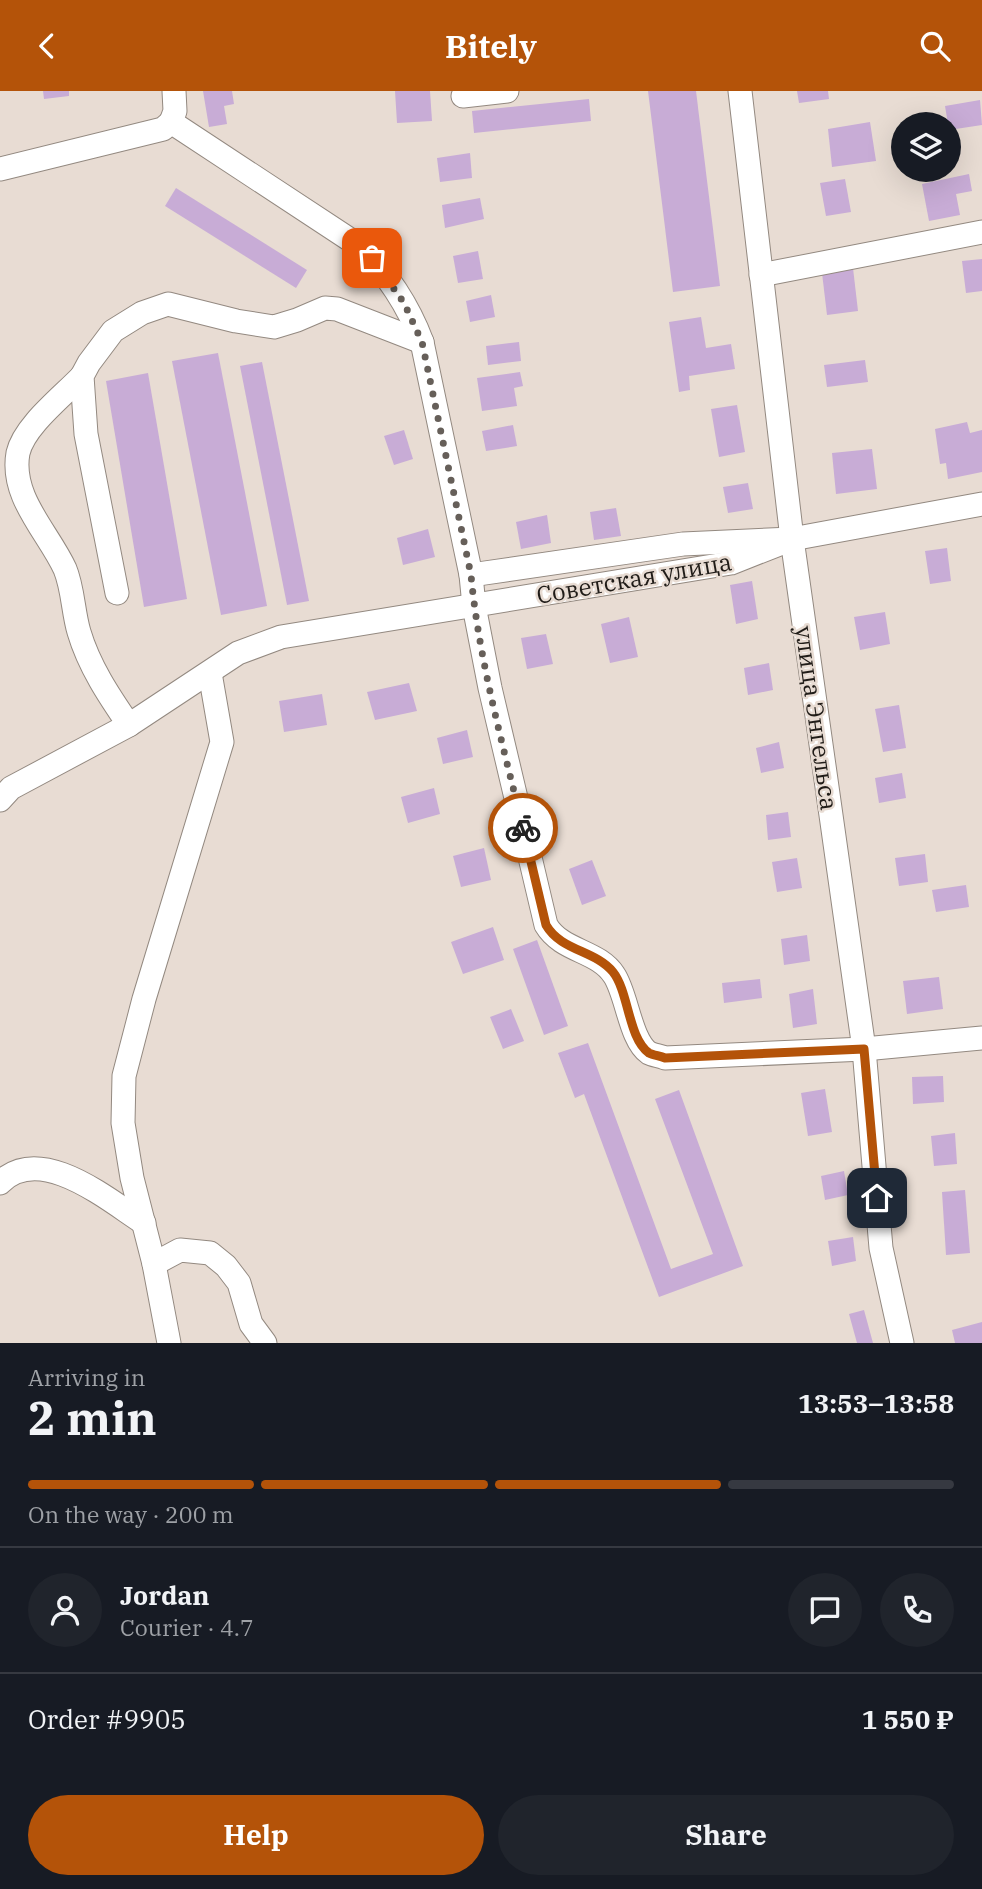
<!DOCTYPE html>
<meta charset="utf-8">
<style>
body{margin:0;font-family:"IBM Plex Serif",serif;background:#20242c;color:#f1f3f6;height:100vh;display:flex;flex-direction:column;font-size:26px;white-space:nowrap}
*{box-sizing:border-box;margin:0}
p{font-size:23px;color:#9ea1a6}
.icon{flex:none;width:38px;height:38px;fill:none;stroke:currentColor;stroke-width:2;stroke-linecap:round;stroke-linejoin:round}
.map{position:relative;height:1252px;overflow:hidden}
.details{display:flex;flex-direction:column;background:#171b24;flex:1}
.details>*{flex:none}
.buttons{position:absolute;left:891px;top:21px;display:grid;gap:14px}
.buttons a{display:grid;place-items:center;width:70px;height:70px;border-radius:50%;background:#171b24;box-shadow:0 7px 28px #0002;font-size:35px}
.pin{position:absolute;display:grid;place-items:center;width:60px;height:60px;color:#fff;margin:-30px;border-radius:14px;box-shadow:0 4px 10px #0006}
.courier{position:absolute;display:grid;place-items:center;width:70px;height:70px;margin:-35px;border:5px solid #b45309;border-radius:50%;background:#fff;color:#222;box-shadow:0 2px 9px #0007}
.head em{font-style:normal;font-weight:800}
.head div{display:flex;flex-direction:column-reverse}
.head{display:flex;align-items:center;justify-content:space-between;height:119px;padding:0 28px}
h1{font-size:46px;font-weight:800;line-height:52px}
.bar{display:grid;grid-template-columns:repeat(4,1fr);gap:10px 7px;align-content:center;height:84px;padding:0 28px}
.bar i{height:9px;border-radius:5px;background:#363941}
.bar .active{background:#b45309}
.bar p{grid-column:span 4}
.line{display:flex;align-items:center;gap:18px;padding:0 28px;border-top:2px solid #363941}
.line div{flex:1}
.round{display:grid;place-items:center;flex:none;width:74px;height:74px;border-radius:37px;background:#20242c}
.button{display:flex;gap:14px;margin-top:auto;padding:14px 28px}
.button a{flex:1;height:80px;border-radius:42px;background:#b45309;color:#fff;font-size:28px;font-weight:800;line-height:80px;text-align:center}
.button a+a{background:#20242c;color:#f1f3f6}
header{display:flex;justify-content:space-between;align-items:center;height:91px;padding:0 28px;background:#b45309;color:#fff;font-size:32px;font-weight:800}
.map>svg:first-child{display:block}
</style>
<header><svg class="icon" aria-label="back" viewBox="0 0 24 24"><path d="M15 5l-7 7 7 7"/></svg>Bitely<svg class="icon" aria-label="search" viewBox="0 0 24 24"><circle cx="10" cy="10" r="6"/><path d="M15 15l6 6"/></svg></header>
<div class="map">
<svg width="982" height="1252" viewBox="0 0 982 1252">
<rect width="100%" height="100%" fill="#e8dcd3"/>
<!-- building -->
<g fill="#c8acd6">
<polygon points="43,0 69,0 69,5 44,8"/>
<polygon points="203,0 232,0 234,13 224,15 227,33 209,36"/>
<polygon points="395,0 430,0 432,30 397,32"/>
<polygon points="648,0 696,0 720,195 673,201"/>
<polygon points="797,0 828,0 829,8 799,12"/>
<polygon points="589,8 591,30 474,42 472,20"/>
<polygon points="980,9 982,34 949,39 945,15"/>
<polygon points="870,31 876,70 832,76 828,38"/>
<polygon points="470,62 472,87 440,91 437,67"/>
<polygon points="969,83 972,100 956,103 960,124 929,130 922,93"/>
<polygon points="845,88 851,121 826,125 820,92"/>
<polygon points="176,97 307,179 296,197 165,115"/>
<polygon points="480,107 484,128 445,137 442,114"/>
<polygon points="478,160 483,188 458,192 453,165"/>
<polygon points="982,168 982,200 966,202 962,170"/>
<polygon points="853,177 858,220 827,224 822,182"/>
<polygon points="491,204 495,226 470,231 466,210"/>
<polygon points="701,226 706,257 731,253 735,278 689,285 690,299 679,301 669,231"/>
<polygon points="519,251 521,270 488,274 486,255"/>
<polygon points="218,262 267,515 221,524 172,270"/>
<polygon points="865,269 868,291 827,296 824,274"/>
<polygon points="262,271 309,510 287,514 240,275"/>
<polygon points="520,281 523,295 514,297 517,315 482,320 477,287"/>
<polygon points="148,282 187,508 144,516 106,290"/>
<polygon points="737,314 745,361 719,366 711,318"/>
<polygon points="967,331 970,342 982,339 982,381 948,388 946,372 940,373 935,338"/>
<polygon points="513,334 517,355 486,360 482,340"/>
<polygon points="404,339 413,368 394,374 384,345"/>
<polygon points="872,358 877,398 836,403 832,362"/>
<polygon points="748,392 753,418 728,422 723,396"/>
<polygon points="616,417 621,445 594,449 590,421"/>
<polygon points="547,424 551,452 521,458 516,431"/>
<polygon points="428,438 435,466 403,474 397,447"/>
<polygon points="947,457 951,490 930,493 925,460"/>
<polygon points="752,490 758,528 736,533 730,494"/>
<polygon points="885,521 890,553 860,559 854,526"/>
<polygon points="629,526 638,566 610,572 601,533"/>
<polygon points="546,543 553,573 527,578 521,547"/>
<polygon points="769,572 773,599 748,604 744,577"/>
<polygon points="409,592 417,620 375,629 367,601"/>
<polygon points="322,603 327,634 284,641 279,610"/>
<polygon points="899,614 906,657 883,661 875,618"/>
<polygon points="467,639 473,666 443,673 437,647"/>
<polygon points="779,651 784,677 761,682 756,657"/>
<polygon points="902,682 906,707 879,712 875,687"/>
<polygon points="434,697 440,723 408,732 401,706"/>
<polygon points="788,721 791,746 768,749 766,724"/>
<polygon points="484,757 491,789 461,796 453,765"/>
<polygon points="925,763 928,791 899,795 895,767"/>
<polygon points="797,767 802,797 777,801 772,771"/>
<polygon points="592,769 606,805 582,814 569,778"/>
<polygon points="966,794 969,816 936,821 932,799"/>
<polygon points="493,836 504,869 463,883 451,851"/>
<polygon points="807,844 810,870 784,874 781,848"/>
<polygon points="537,849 568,935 544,944 513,858"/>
<polygon points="939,886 943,918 907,923 903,890"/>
<polygon points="760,888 762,907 724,912 722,892"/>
<polygon points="813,898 817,933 793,937 789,903"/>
<polygon points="511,918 524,950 503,958 490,926"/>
<polygon points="588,952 671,1178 713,1163 655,1008 679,999 743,1175 659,1206 584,1003 575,1007 558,962"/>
<polygon points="943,985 944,1011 913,1013 912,986"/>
<polygon points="825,998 832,1041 808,1045 801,1002"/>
<polygon points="955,1042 957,1073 934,1075 931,1045"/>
<polygon points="844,1080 848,1104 825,1109 821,1085"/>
<polygon points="965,1099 970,1162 946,1164 942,1101"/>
<polygon points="853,1146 856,1170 832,1175 828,1150"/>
<polygon points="864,1219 873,1252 857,1252 849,1223"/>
<polygon points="982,1231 982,1252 955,1252 952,1239"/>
</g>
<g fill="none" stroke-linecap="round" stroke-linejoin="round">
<!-- minor casing -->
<g stroke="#938980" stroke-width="25">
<g id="minor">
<polyline points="740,0 792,448 864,958 881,1157 902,1252"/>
<polyline points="463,5 507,0"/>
<path d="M171,31L358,154C386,180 409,216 422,251L471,484L474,515L490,597L546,834C562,861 598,859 614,884C627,903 630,949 649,962C653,964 660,965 665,967L864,958L982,947"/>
<polyline points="171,31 175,20 174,0"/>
<polyline points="0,78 163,38 171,31"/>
<polyline points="761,184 982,141"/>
<path d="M82,285C63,305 24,335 18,362C10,406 48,441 65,478C73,497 73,521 79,541C89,575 109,605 129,634"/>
<polyline points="471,484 683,453 792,448 982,413"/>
<polyline points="117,502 86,343 82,285 89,272 113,240 142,222 168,213 236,230 274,236 297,229 325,217 337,218 422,251"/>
<polyline points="0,709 11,697 129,634 238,562 281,546 731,472 792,448"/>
<path d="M0,1092C40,1051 108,1109 144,1132"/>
<polyline points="154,1173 180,1159 210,1162 226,1175 239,1192 251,1233 265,1252"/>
<polyline points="169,1252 154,1173 132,1087 123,1032 124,985 144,908 222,651 210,582"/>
</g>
</g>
<!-- minor -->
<use href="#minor" stroke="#fff" stroke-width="23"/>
</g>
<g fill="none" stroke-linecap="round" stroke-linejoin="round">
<!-- done -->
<path stroke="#665f59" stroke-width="7" stroke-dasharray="0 12.6" d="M372,167L404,212L422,251L471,484C479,570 503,654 523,737"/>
<!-- route -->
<path stroke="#b45309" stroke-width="9" d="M523,737L546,834C561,860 595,859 613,881C629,901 628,947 649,962C653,964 660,965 665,967L864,958L877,1107"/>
</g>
<g text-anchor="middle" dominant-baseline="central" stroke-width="5" stroke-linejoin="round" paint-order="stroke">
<!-- street labels -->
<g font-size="24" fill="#201c18" stroke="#e8dcd3">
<text transform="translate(634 487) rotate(-10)">Советская улица</text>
<text transform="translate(817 627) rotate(82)">улица Энгельса</text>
</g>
</g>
</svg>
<div class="buttons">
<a><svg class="icon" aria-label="layers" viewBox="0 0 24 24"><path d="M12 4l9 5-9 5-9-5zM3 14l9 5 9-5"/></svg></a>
</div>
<div class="pin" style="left:372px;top:167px;background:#ea580c"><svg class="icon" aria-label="bag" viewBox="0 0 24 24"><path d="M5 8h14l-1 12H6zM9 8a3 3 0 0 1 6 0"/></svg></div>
<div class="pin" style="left:877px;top:1107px;background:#1f2937"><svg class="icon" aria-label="home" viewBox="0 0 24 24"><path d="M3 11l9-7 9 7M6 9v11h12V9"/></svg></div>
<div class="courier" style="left:523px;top:737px"><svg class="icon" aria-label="bike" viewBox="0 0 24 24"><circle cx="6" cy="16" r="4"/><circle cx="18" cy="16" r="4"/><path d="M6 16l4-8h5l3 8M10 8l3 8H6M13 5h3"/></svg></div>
</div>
<section class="details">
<div class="head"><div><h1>2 min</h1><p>Arriving in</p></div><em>13:53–13:58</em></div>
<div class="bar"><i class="active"></i><i class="active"></i><i class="active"></i><i></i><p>On the way · 200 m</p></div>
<div class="line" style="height:126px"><a class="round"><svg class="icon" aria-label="person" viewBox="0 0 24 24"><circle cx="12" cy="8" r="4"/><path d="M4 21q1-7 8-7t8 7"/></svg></a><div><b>Jordan</b><p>Courier · 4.7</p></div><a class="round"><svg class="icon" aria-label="chat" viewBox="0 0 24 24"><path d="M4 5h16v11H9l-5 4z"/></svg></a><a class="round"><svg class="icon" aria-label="phone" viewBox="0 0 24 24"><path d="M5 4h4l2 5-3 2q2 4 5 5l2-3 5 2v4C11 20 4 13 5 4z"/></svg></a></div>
<div class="line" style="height:91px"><div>Order #9905</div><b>1 550 ₽</b></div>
<div class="button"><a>Help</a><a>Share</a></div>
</section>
